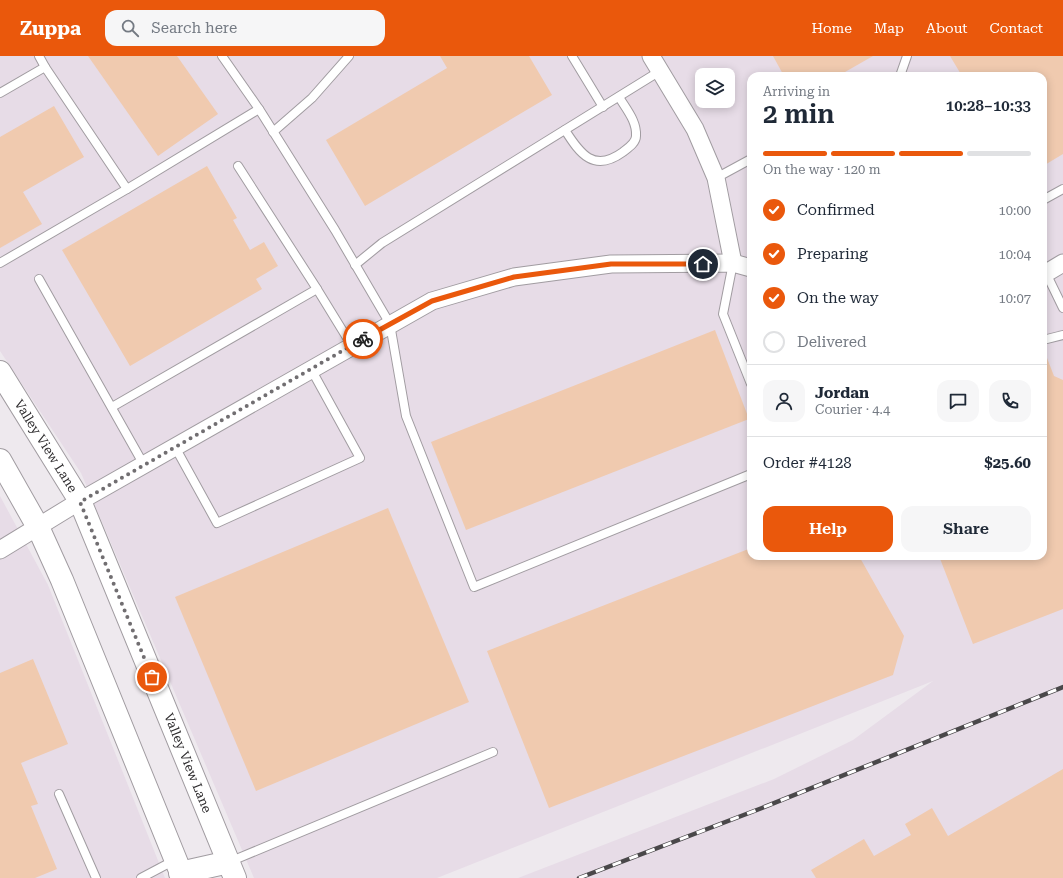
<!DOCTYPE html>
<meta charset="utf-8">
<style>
body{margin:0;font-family:"Roboto Serif",serif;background:#f6f6f7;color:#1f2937;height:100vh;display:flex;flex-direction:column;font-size:15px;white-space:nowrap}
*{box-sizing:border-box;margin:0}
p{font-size:13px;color:#747a83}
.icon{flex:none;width:22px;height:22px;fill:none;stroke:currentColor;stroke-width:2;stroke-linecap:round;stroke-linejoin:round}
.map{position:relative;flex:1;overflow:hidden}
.drawer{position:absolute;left:747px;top:16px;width:300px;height:488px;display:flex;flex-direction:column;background:#fff;border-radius:12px;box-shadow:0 2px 10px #0003}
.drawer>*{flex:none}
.controls{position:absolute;left:695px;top:12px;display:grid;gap:8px}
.controls a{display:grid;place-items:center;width:40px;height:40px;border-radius:8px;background:#fff;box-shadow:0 2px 10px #0003;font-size:20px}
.pin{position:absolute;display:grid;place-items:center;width:34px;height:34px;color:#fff;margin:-17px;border:2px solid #fff;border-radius:50%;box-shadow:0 1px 4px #0007}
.courier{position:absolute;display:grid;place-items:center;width:40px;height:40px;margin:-20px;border:3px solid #ea580c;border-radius:50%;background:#fff;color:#222;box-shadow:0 1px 5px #0007}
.headline em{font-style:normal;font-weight:600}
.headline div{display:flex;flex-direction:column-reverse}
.headline{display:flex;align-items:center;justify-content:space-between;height:68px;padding:0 16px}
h1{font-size:26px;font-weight:600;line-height:30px}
.bar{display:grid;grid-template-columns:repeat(4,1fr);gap:6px 4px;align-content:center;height:48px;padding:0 16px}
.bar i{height:5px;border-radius:3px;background:#e0e1e3}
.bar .on{background:#ea580c}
.bar p{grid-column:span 4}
.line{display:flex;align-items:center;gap:10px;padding:0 16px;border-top:1px solid #e0e1e3}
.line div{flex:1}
.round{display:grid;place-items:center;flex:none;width:42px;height:42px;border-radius:12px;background:#f6f6f7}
ol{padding:0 16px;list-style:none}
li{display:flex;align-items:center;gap:12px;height:44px}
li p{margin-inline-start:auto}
li .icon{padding:4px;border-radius:50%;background:#ea580c;color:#fff;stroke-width:4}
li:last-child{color:#747a83}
li i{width:22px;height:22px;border:2px solid #e0e1e3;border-radius:50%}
.primary-button{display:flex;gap:8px;margin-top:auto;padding:8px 16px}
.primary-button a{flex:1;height:46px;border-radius:12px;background:#ea580c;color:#fff;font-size:16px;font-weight:600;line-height:46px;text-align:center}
.primary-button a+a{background:#f6f6f7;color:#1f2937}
header{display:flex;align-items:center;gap:24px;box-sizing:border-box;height:56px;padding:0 20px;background:#ea580c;color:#fff}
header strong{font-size:19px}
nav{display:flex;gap:22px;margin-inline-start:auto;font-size:14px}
.search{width:280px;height:36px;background:#f6f6f7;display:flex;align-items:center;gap:10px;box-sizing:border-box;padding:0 14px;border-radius:12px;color:#747a83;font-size:15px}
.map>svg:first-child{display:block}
</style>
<header>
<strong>Zuppa</strong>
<div class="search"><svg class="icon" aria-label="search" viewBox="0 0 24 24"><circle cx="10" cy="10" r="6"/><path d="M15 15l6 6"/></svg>Search here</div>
<nav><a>Home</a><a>Map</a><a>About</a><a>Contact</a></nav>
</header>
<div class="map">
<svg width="1063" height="822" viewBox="0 0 1063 822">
<rect width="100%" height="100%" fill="#eee9ee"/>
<!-- built -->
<g fill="#e7dce7" fill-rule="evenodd">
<path d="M0,0H1063V822H518L774,723L853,684L933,625L437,822H254L81,417L0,295ZM702,19H728V45H702ZM751,20H1043V500H751Z"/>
<polygon points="0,440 48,529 165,822 0,822"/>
</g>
<!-- building -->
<g fill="#f0caaf">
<polygon points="88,0 177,0 218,58 158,100"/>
<polygon points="440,0 529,0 552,39 365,150 326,84 447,12"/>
<polygon points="773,0 873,0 838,20 784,20"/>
<polygon points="950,0 1063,0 1063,98 1043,110 1043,20 962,20"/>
<polygon points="54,50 84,101 23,136 42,168 0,192 0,81"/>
<polygon points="207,110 237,162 233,164 250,194 264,186 278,210 256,223 262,233 130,310 62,194"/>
<polygon points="715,274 749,363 466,474 431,386"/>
<polygon points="1047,302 1054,320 1063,324 1063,553 973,588 939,500 1043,500 1043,304"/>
<polygon points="388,452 469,646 256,735 175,541"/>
<polygon points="751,492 751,500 859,500 904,580 893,619 549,752 487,595"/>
<polygon points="33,603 68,688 21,707 38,748 31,750 57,813 35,822 0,822 0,617"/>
<polygon points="1063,713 1063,822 816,822 811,814 864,783 874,800 911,779 905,768 932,752 948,780"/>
</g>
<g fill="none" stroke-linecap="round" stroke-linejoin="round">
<!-- lane casing -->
<g stroke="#a19ca1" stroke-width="10">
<g id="lane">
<polyline points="39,0 45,11"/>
<polyline points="222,0 259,53 335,174 390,268 406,360 474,531 751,418"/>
<polyline points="572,0 603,51"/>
<polyline points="900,20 907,0"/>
<polyline points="0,37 45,11 127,133 0,207"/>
<path d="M565,74C580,98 594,117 623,96C628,92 636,87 636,80C637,65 626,53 619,41"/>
<polyline points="273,76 312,42 349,0"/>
<polyline points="716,122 751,103"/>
<polyline points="127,133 259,53"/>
<polyline points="1043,144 1063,133"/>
<polyline points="733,207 723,258 751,328"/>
<polyline points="355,209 382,187 660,15"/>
<polyline points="1046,217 1063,252"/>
<polyline points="39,223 144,409"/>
<polyline points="317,233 352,290"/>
<polyline points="1043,284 1063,279"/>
<polyline points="112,351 317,233 238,110"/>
<polyline points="175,391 217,467 360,402 311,313"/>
<polyline points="59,738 96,822"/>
<polyline points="229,806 493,696"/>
<polyline points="141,822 175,804"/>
</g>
</g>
<!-- street casing -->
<g stroke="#a19ca1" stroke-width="19">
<g id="street">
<polyline points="651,0 695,73 716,122 733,207"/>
<polyline points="1043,219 1063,207"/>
<polyline points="0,494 80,445 432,245 514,221 611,208 733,207 751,212"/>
</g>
</g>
<!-- secondary casing -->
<g stroke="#a19ca1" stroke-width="24">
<g id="secondary">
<polyline points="0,316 80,445 235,822"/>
<polyline points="0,404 38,471 62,524 183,822"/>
<polyline points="180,817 229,806"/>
</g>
</g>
<!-- lane -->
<use href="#lane" stroke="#fff" stroke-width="8"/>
<!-- street -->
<use href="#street" stroke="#fff" stroke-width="17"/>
<!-- secondary -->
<use href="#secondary" stroke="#fff" stroke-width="22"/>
<!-- rail casing -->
<g stroke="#4a484a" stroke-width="4.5">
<polyline id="rail" points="579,822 762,752 1063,631"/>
</g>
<!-- rail -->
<use href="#rail" stroke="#fff" stroke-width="3" stroke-dasharray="9" stroke-linecap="butt"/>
</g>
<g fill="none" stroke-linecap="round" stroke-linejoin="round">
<!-- done -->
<polyline stroke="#716e71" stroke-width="4" stroke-dasharray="0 7.2" points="152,621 80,446 363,283"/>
<!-- route -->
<polyline stroke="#ea580c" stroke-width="5" points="363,283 432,245 514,221 611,208 703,208"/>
</g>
<g text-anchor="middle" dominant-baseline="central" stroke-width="3" stroke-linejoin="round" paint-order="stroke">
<!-- street labels -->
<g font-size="13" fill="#2e2c2e" stroke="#fff">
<text transform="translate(46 390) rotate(58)">Valley View Lane</text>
<text transform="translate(188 707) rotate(68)">Valley View Lane</text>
</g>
</g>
</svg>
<div class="controls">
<a><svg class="icon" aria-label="layers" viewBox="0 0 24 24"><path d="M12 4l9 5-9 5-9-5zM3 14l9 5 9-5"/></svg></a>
</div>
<div class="pin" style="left:152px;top:621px;background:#ea580c"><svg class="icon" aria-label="bag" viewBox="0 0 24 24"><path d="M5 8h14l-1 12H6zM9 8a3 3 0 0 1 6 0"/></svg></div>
<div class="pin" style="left:703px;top:208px;background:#1f2937"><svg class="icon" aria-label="home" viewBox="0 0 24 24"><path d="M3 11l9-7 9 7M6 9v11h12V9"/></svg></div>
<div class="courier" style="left:363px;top:283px"><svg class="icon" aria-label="bike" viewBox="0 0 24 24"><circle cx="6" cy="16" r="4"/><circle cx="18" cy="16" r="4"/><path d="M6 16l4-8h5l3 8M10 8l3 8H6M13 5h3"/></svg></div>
<section class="drawer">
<div class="headline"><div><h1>2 min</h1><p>Arriving in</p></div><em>10:28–10:33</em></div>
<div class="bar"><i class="on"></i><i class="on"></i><i class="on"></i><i></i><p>On the way · 120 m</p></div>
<ol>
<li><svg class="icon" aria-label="check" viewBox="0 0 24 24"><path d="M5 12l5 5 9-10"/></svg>Confirmed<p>10:00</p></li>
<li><svg class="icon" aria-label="check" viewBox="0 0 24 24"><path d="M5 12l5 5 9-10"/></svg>Preparing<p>10:04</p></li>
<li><svg class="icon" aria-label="check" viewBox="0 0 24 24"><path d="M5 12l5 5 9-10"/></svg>On the way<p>10:07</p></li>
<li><i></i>Delivered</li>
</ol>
<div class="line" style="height:72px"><a class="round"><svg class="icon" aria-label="person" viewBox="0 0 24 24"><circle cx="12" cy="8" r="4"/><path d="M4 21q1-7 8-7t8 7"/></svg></a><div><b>Jordan</b><p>Courier · 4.4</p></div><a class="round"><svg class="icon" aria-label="chat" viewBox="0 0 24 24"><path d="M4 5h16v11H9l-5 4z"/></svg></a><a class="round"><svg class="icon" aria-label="phone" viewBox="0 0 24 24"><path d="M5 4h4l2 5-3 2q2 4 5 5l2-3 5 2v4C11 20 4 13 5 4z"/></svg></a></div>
<div class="line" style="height:52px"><div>Order #4128</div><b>$25.60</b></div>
<div class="primary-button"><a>Help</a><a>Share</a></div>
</section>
</div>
